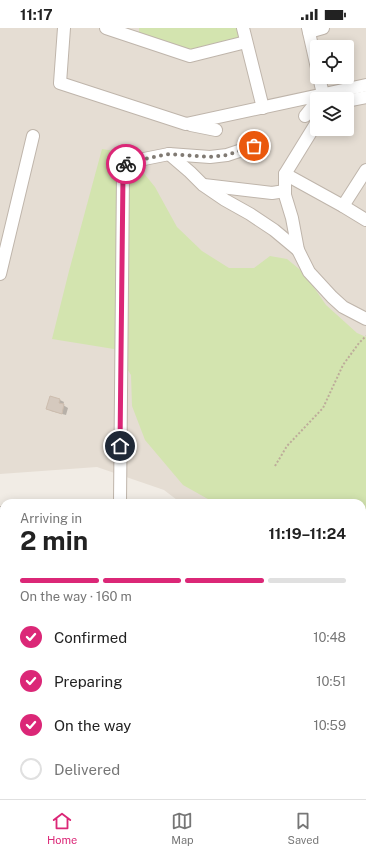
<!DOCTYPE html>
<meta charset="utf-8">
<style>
body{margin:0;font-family:"Public Sans",sans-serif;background:#f2f2f2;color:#222;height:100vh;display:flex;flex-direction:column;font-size:15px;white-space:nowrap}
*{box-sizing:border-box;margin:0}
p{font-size:13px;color:#767676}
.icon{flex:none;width:22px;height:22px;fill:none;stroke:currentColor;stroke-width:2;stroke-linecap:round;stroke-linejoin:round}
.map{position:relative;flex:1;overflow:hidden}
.sheet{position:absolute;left:0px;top:471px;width:366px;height:300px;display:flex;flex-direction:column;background:#fff;border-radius:12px 12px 0 0;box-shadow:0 2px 10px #0003}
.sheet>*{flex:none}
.fabs{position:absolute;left:310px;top:12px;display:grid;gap:8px}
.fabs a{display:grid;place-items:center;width:44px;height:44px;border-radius:4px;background:#fff;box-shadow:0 2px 10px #0003;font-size:20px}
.pin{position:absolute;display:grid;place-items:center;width:34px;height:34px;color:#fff;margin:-17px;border:2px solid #fff;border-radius:50%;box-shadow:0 1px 4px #0007}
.courier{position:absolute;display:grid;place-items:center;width:40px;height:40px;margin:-20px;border:3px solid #db2777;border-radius:50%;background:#fff;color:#222;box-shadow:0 1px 5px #0007}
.summary em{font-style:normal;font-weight:700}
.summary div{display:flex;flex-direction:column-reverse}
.summary{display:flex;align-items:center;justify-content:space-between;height:68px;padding:0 20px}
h1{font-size:26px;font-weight:700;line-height:30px}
.bar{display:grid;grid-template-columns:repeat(4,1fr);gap:6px 4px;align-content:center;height:48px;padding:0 20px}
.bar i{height:5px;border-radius:3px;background:#e0e0e0}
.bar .active{background:#db2777}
.bar p{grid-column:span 4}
ol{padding:0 20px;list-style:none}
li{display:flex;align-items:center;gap:12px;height:44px}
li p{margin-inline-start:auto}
li .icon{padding:4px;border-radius:50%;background:#db2777;color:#fff;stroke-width:4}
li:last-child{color:#767676}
li i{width:22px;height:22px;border:2px solid #e0e0e0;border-radius:50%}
.status{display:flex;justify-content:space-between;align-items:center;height:28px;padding:0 20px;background:#fff;direction:ltr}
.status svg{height:11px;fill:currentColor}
.dock{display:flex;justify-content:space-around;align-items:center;height:56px;border-top:1px solid #e0e0e0;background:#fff;font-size:11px;color:#767676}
.dock a{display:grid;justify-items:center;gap:2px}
.dock .active{color:#db2777}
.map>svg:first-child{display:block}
</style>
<div class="status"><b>11:17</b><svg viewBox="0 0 49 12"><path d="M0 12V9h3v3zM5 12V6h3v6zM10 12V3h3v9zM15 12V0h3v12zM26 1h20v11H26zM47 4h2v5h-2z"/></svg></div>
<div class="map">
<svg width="366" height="771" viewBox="0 0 366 771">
<rect width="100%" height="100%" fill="#f1ece5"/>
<!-- residential -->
<g fill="#e5ddd3" fill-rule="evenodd">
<path d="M0,0H366V661L362,656V475H181L164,462L97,439L0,446ZM317,19H347V49H317ZM317,71H347V101H317Z"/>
<polygon points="0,496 4,498 4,538 0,539"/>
</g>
<!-- green -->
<g fill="#d3e4af">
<polygon points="139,0 238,0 241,11 188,22 139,5"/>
<polygon points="102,121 115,123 142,143 155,159 177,199 202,223 229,240 254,240 270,228 287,231 304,245 326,277 357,305 366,309 366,618 362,614 362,475 215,475 183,457 145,412 132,378 131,347 114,321 52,311 69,243"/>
<polygon points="161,767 259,767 257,771 156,771"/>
</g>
<!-- shadow -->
<g fill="#0003">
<polygon points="51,369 60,372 64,374 63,377 68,380 66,387 51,383 47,380"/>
<polygon points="4,501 4,515 2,514"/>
</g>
<!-- building -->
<polygon fill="#d5c9be" stroke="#cdbdae" points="50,368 60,371 59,375 64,376 62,386 46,381"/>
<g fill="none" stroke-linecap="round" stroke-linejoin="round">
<!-- minor casing -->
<g stroke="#bfb5ab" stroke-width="14">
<g id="minor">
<polyline points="64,0 60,55 186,96 366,57"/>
<polyline points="106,0 190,28 246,14"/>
<polyline points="243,0 263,80"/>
<polyline points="308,0 317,40"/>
<polyline points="309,4 323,0"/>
<polyline points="319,71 323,66 319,49"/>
<polyline points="347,73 366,69"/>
<polyline points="305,88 317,73"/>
<polyline points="317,94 285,146 285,167 292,190 298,222 309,244 332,269 343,279 366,291"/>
<polyline points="191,97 216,102"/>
<polyline points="169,126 190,144 203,157 225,172 250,186 274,202 298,222"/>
<polyline points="285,146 343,178 366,192"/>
<polyline points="204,157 272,165 285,163"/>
<polyline points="343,178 366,142"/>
<polyline points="0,246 33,108"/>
<polyline points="120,475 123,146 126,137 139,132 169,126 210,129 227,127 254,118"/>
<polyline points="0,485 4,486"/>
<polyline points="362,753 366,757"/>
</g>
</g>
<!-- path -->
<g stroke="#bdac9a" stroke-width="2" stroke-dasharray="2 2" stroke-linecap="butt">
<polyline points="275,438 287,418 323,380 343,337 359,315 366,308"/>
<polyline points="362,678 366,682"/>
<polyline points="314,767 318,771"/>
</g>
<!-- minor -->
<use href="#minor" stroke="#fff" stroke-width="12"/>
</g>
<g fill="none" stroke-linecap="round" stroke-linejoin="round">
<!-- done -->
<polyline stroke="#807a73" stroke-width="4" stroke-dasharray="0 7.2" points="126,136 139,132 169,126 210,129 227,127 254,118"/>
<!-- route -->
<polyline stroke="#db2777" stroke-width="5" points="120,418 123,146 126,136"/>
</g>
</svg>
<div class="fabs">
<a><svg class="icon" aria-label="locate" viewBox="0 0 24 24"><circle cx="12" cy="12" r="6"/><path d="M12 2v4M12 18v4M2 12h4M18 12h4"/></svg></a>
<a><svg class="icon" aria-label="layers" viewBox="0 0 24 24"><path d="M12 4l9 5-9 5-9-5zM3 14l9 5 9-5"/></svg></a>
</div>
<div class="pin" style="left:254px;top:118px;background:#ea580c"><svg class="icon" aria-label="bag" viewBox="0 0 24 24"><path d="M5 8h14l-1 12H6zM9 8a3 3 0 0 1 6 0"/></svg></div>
<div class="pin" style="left:120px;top:418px;background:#1f2937"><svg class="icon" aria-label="home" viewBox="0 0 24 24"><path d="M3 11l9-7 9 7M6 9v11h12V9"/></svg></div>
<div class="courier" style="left:126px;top:136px"><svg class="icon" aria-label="bike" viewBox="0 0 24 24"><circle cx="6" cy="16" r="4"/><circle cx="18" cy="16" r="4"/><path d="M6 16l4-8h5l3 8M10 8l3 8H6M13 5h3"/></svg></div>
<section class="sheet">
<div class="summary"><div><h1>2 min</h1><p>Arriving in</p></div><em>11:19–11:24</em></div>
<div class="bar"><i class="active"></i><i class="active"></i><i class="active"></i><i></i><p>On the way · 160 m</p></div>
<ol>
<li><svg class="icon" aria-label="check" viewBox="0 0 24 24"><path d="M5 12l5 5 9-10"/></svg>Confirmed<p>10:48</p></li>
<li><svg class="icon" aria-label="check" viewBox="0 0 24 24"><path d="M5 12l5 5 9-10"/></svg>Preparing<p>10:51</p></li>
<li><svg class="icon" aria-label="check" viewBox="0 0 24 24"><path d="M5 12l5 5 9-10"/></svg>On the way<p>10:59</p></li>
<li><i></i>Delivered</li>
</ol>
</section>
</div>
<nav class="dock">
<a class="active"><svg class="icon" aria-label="home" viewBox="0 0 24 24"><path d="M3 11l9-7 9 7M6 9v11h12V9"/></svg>Home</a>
<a><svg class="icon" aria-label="map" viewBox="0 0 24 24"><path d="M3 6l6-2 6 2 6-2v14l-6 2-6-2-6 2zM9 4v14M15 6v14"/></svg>Map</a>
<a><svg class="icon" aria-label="saved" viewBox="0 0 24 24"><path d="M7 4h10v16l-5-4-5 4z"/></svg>Saved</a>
</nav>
